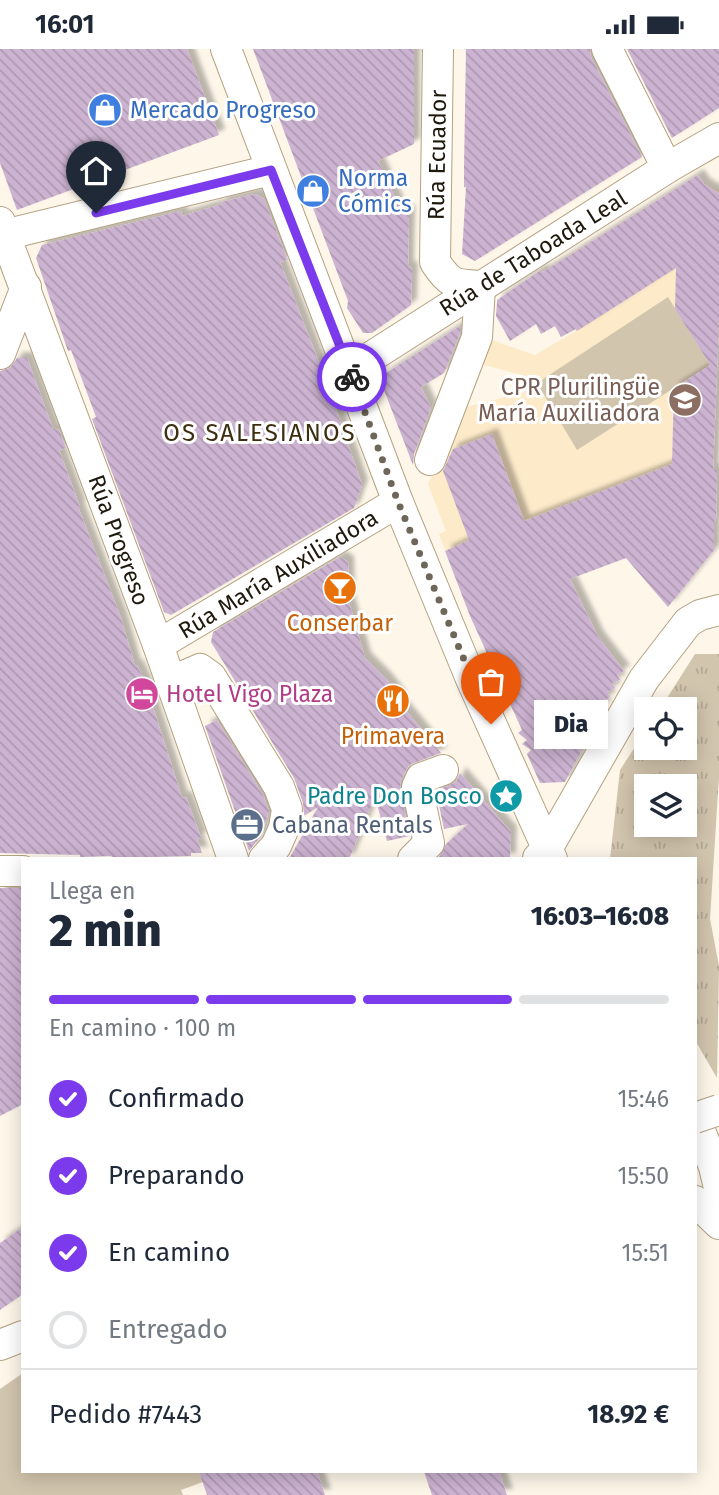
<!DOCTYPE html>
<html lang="es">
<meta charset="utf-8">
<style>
body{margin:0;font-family:"Fira Sans",sans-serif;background:#f2f2f3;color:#1f2937;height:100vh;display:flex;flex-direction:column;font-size:26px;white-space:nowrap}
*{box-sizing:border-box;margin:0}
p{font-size:23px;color:#747a83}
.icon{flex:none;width:38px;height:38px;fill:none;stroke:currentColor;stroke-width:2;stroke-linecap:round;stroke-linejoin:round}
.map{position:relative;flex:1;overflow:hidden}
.side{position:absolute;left:21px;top:808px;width:676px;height:616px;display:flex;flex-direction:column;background:#fff;border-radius:0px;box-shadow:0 4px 18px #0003}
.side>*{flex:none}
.tools{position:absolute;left:634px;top:648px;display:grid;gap:14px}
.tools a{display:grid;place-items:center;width:63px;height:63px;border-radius:0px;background:#fff;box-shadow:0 4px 18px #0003;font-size:35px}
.pin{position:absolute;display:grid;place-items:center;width:60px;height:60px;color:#fff;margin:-72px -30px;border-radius:50% 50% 50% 0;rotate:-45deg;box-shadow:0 0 7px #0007}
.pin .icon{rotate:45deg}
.courier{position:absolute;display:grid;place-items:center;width:70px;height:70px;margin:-35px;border:5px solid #7c3aed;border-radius:50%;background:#fff;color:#222;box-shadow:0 2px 9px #0007}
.bubble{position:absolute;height:49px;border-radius:0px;background:#fff;box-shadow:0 4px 18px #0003;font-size:23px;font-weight:800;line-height:49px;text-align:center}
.head em{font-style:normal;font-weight:800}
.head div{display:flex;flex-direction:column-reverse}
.head{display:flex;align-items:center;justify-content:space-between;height:119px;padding:0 28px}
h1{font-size:46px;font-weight:800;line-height:52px}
.bar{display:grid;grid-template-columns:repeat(4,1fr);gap:10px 7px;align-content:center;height:84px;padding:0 28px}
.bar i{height:9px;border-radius:5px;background:#e0e1e3}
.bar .selected{background:#7c3aed}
.bar p{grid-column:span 4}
.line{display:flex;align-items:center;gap:18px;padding:0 28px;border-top:2px solid #e0e1e3}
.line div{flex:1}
ol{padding:0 28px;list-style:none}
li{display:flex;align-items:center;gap:21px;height:77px}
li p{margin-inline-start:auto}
li .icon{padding:7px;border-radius:50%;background:#7c3aed;color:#fff;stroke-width:4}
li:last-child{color:#747a83}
li i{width:38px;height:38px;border:4px solid #e0e1e3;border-radius:50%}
.status{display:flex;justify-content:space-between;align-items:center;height:49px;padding:0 35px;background:#fff;direction:ltr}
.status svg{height:19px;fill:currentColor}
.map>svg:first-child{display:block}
</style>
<div class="status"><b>16:01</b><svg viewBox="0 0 49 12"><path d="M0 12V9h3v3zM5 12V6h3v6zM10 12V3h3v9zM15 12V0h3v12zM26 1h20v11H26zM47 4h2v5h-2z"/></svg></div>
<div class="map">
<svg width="719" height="1446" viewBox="0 0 719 1446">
<defs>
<pattern id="grass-tufts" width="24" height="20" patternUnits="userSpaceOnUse" patternTransform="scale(1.75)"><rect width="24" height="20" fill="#d2c5ae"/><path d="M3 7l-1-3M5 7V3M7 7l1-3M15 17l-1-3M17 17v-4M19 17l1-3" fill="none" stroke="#b4a894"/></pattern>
<pattern id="building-back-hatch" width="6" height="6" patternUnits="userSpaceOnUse" patternTransform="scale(1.75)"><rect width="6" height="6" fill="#ccb3d1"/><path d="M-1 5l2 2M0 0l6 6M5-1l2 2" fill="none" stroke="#af99b2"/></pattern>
<filter id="shadow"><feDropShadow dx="6" dy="-6" stdDeviation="2" flood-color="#0004"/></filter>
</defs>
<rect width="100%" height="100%" fill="#fef6e9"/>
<!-- built -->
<polygon fill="#fdeac9" points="698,126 704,135 719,141 719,272 713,420 717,421 716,470 710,477 470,567 439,485 446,482 428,435 462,359 525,343 523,326 472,313 480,287 535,306 576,282 544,222"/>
<!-- grass -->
<path fill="url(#grass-tufts)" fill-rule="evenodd" d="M695,605H719V728L710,870L719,917L717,1029L695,991V810H610L620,721L646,681V698H684V660H660ZM646,737H684V775H646Z"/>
<!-- park -->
<g fill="#d2c5ae">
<polygon points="668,248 710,316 577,401 537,334"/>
<polygon points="23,1324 23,1423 199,1423 203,1433 181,1441 183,1446 0,1446 0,1340"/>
</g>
<!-- building -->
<g fill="url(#building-back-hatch)" filter="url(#shadow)">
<polygon points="0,0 187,0 219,86 17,161 0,114"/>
<polygon points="253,0 414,0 414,95 378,112 402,164 409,161 408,217 412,220 411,256 372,284 363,284 347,259 348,252"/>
<polygon points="466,0 590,0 591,8 642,108 475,212 462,205 466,138 464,138 464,119"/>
<polygon points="627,0 719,0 719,59 672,89"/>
<polygon points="698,126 704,135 719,144 719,272 713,421 717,421 716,470 714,473 714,501 668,558 626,509 570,530 598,588 624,622 617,626 620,631 612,634 615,639 607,643 610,648 603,652 605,657 598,660 600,666 565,733 540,734 527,705 531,701 522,695 527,691 518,684 522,681 470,567 445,502 469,491 443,422 453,400 492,385 524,472 672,415 674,339 710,316 675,260 676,219 577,282 576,280 561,288 555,277 541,285 536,275 510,292 496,267 497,253 497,251 541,221 543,223"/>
<polygon points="255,145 264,150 286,207 287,211 280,213 328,337 362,436 354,459 171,566 164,563 92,370 96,368 71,301 68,302 36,209 42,196 181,162 182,167 222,155 221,153"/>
<polygon points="460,277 460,284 444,324 421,338 431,359 414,405 413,416 382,336 386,324"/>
<polygon points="17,309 27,309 53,380 59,381 66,399 59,401 80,458 78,458 121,569 135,617 137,616 145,633 182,749 186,748 201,789 197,790 202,804 191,804 191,807 114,809 111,807 80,808 80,806 0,804 0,322 10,319"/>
<polygon points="340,508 348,513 349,553 365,609 386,630 401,649 398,652 441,704 409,716 401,731 400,742 410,787 387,792 375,748 349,810 289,810 318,758 304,767 303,754 294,729 211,593 213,583"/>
<polygon points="217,671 263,746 269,762 261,787 249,802 205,677"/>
<polygon points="460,724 511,783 510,810 438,810 446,795 468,775 444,780 436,742 456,733"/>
<polygon points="0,839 23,839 23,1055 0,1067"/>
<polygon points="23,1178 23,1245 0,1261 0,1194"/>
<polygon points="199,1423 317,1423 325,1446 207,1446"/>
<polygon points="424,1423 499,1423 507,1446 432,1446"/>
</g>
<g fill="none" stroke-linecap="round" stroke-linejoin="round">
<!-- minor casing -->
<g stroke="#b4a181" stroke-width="32">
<g id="minor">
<polyline points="226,0 398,453 471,630 552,810"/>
<path d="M438,0L435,213C451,236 453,235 480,237"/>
<polyline points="607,0 667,119"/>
<polyline points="0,173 158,596 233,810"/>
<polyline points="0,187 271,121"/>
<polyline points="0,305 26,238"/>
<polyline points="349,322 667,119 719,89"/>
<polyline points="430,411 477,288 480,237"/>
<polyline points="158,596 398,453"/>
<polyline points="170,633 200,620 211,628 279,738 287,760 284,779 276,797 264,810"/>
<polyline points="538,809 547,800 644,630 688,573 700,566 719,561"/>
<polyline points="413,810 429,794 417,738 421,729 443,721"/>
<polyline points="0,822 23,822"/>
<polyline points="695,1068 714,1118 719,1139"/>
<polyline points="695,1152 719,1175"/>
<polyline points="0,1296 23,1287"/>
</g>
</g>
<!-- minor -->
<use href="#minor" stroke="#fff" stroke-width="30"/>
<!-- minor-bridge casing -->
<g stroke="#b4a181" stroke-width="32" stroke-linecap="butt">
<polyline id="minor-bridge" points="695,1069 719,1061"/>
</g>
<!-- minor-bridge -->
<use href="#minor-bridge" stroke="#fff" stroke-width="30"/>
</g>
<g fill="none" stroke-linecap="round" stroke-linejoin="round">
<!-- done -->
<polyline stroke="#6d6659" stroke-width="7" stroke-dasharray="0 12.6" points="352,328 398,453 491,675"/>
<!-- route -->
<polyline stroke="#7c3aed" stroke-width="9" points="96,164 271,121 352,328"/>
</g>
<!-- icons -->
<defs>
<g id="shop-disc" transform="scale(1.75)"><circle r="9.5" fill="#3f7fe0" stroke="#fff"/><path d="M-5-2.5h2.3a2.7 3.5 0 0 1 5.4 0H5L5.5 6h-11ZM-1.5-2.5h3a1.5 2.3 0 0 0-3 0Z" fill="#fff"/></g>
<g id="school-disc" transform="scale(1.75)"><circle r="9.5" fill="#8d6e63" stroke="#fff"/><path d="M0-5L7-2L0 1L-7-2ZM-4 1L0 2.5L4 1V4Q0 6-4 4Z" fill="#fff"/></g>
<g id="bar-disc" transform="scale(1.75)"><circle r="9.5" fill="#e8710a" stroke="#fff"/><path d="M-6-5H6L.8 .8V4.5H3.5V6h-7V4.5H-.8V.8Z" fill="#fff"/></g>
<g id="hotel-disc" transform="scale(1.75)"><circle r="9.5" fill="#d1479c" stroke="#fff"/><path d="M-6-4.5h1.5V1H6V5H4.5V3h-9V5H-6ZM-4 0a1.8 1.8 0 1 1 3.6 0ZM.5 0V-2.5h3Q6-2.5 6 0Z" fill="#fff"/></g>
<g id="restaurant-disc" transform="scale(1.75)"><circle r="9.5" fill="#e8710a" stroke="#fff"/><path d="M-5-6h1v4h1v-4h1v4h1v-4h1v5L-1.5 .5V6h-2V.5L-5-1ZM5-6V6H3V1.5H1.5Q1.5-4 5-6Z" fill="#fff"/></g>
<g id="sight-disc" transform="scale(1.75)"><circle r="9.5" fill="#0f9aa8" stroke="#fff"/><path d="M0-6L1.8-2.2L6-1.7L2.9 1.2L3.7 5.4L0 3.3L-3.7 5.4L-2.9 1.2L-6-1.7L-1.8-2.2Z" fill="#fff"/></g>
<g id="office-disc" transform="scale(1.75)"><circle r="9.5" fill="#5c6f8a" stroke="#fff"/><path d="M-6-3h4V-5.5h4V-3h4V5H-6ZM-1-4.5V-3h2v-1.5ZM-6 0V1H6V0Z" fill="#fff"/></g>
</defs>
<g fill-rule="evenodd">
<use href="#shop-disc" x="105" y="61"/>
<use href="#shop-disc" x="313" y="142"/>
<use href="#school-disc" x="685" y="351"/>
<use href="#bar-disc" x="340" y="539"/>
<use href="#hotel-disc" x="142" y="645"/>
<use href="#restaurant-disc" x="393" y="652"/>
<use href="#sight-disc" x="506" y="747"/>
<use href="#office-disc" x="247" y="776"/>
</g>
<g text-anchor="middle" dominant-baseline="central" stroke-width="6" stroke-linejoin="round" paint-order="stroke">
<!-- shop labels -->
<g font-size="23" fill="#366cbe" stroke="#fff" text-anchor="start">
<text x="130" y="61">Mercado Progreso</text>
<text x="338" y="129">Norma<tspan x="338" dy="26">Cómics</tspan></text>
</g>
<!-- street labels -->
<g font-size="23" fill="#1f180c" stroke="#fff">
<text transform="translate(437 106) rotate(-89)">Rúa Ecuador</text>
<text transform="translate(533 204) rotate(-32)">Rúa de Taboada Leal</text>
<text transform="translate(119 491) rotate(70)">Rúa Progreso</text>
<text transform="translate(278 525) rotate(-31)">Rúa María Auxiliadora</text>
</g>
<!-- education labels -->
<g font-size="23" fill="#785e54" stroke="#fff" text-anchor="end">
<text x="660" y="338">CPR Plurilingüe<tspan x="660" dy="26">María Auxiliadora</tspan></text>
</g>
<!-- food labels -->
<g font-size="23" fill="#c56008" stroke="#fff">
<text x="340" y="574">Conserbar</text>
<text x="393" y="687">Primavera</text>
</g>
<!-- hotel labels -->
<g font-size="23" fill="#b23c85" stroke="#fff" text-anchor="start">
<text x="166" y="645">Hotel Vigo Plaza</text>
</g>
<!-- culture labels -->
<g font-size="23" fill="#0d838f" stroke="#fff" text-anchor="end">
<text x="482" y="747">Padre Don Bosco</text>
</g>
<!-- service labels -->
<g font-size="23" fill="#4e5e75" stroke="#fff" text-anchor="start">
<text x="272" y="776">Cabana Rentals</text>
</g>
<!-- neighbourhood labels -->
<g font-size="24" letter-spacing="2" fill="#3d2e10" stroke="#fff">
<text x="260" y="384">OS SALESIANOS</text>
</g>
</g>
</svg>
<div class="tools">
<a><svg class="icon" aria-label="locate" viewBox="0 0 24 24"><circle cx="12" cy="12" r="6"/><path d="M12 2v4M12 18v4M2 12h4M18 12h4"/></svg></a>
<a><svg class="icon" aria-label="layers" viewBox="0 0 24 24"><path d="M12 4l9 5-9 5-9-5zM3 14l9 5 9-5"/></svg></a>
</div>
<div class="pin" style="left:491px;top:675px;background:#ea580c"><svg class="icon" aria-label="bag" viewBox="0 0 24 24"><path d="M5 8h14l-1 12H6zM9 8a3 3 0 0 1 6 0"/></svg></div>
<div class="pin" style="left:96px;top:164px;background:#1f2937"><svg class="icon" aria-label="home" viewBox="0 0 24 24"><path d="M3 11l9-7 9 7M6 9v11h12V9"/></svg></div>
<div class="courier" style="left:352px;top:328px"><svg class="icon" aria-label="bike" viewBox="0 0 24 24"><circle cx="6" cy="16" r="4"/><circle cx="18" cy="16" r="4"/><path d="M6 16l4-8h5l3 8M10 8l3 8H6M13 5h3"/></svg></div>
<div class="bubble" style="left:534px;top:651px;width:74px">Dia</div>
<section class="side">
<div class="head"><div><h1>2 min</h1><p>Llega en</p></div><em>16:03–16:08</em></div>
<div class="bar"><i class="selected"></i><i class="selected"></i><i class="selected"></i><i></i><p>En camino · 100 m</p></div>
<ol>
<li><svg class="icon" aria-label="check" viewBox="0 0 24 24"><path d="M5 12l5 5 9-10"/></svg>Confirmado<p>15:46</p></li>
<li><svg class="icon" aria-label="check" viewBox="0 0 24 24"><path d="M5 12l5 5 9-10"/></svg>Preparando<p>15:50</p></li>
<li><svg class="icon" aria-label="check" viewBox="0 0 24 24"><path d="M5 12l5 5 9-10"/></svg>En camino<p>15:51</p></li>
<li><i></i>Entregado</li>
</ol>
<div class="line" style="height:91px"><div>Pedido #7443</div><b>18.92 €</b></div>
</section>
</div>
